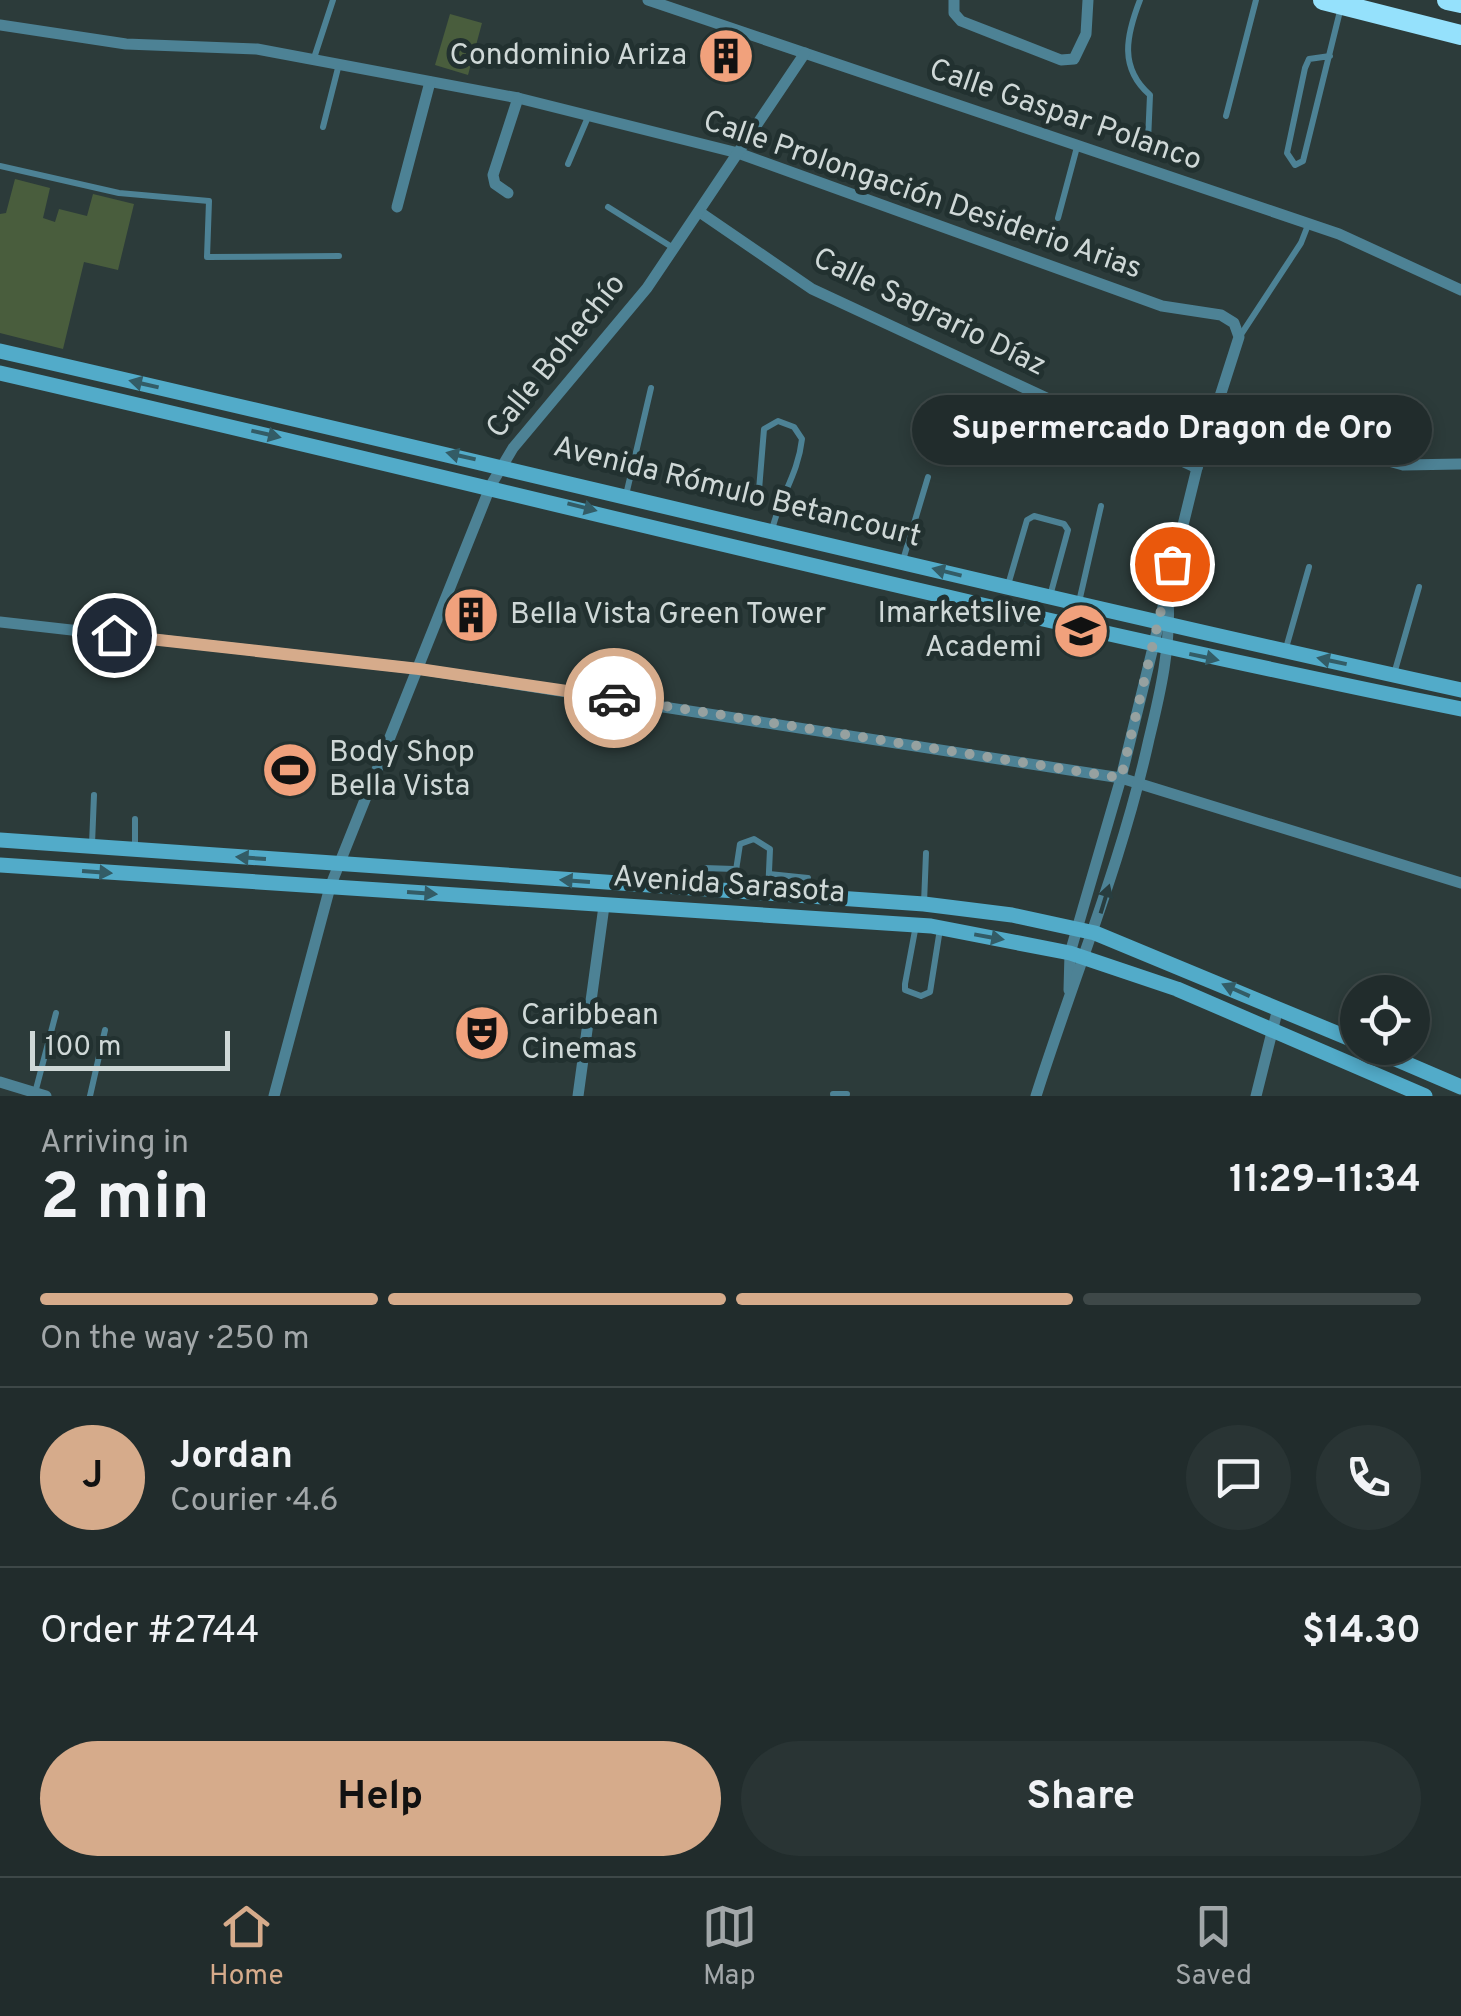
<!DOCTYPE html>
<meta charset="utf-8">
<style>
body{margin:0;font-family:Overpass,sans-serif;background:#293434;color:#f1f3f6;height:100vh;display:flex;flex-direction:column;font-size:38px;white-space:nowrap}
*{box-sizing:border-box;margin:0}
p{font-size:32px;color:#a2a7a9}
.icon{flex:none;width:55px;height:55px;fill:none;stroke:currentColor;stroke-width:2;stroke-linecap:round;stroke-linejoin:round}
.map{position:relative;height:1096px;overflow:hidden}
.sheet{display:flex;flex-direction:column;background:#212c2c;flex:1}
.sheet>*{flex:none}
.buttons{position:absolute;left:1340px;top:975px;display:grid;gap:20px}
.buttons a{display:grid;place-items:center;width:90px;height:90px;border-radius:50%;background:#212c2c;box-shadow:0 5px 15px #0003,0 0 0 2px #3e4848;font-size:50px}
.scale{position:absolute;left:30px;bottom:25px;width:200px;box-sizing:border-box;padding-left:10px;border:5px solid #cfd8d7;border-top:0;font-size:28px;line-height:35px;white-space:nowrap;color:#cfd8d7;-webkit-text-stroke:8px #223130;paint-order:stroke}
.pin{position:absolute;display:grid;place-items:center;width:85px;height:85px;color:#fff;margin:-42px;border:5px solid #fff;border-radius:50%;box-shadow:0 2px 10px #0007}
.courier{position:absolute;display:grid;place-items:center;width:100px;height:100px;margin:-50px;border:8px solid #d6ab8b;border-radius:50%;background:#fff;color:#222;box-shadow:0 2px 12px #0007}
.bubble{position:absolute;height:70px;border-radius:35px;background:#212c2c;box-shadow:0 5px 15px #0003,0 0 0 2px #3e4848;font-size:32px;font-weight:700;line-height:70px;text-align:center}
.headline em{font-style:normal;font-weight:700}
.headline div{display:flex;flex-direction:column-reverse}
.headline{display:flex;align-items:center;justify-content:space-between;height:170px;padding:0 40px}
h1{font-size:65px;font-weight:700;line-height:75px}
.bar{display:grid;grid-template-columns:repeat(4,1fr);gap:15px 10px;align-content:center;height:120px;padding:0 40px}
.bar i{height:12px;border-radius:8px;background:#3e4848}
.bar .current{background:#d6ab8b}
.bar p{grid-column:span 4}
.line{display:flex;align-items:center;gap:25px;padding:0 40px;border-top:2px solid #3e4848}
.line div{flex:1}
.round{display:grid;place-items:center;flex:none;width:105px;height:105px;border-radius:52px;background:#293434}
.cta{display:flex;gap:20px;margin-top:auto;padding:20px 40px}
.cta a{flex:1;height:115px;border-radius:60px;background:#d6ab8b;color:#111;font-size:40px;font-weight:700;line-height:115px;text-align:center}
.cta a+a{background:#293434;color:#f1f3f6}
.dock{display:flex;justify-content:space-around;align-items:center;height:140px;border-top:2px solid #3e4848;background:#212c2c;font-size:28px;color:#a2a7a9}
.dock a{display:grid;justify-items:center;gap:5px}
.dock .current{color:#d6ab8b}
.map>svg:first-child{display:block}
</style>
<div class="map">
<svg width="1461" height="1096" viewBox="0 0 1461 1096">
<rect width="100%" height="100%" fill="#2c3b3a"/>
<!-- green -->
<g fill="#495d3d">
<polygon points="450,14 482,23 468,75 435,65"/>
<polygon points="15,179 50,188 43,218 55,222 59,209 87,216 93,194 134,204 118,270 84,262 63,349 0,333 0,214 6,213"/>
</g>
<g fill="none" stroke-linecap="round" stroke-linejoin="round">
<!-- lane -->
<g stroke="#4d8295" stroke-width="6">
<path d="M1140,0C1126,36 1119,68 1150,95L1148,141"/>
<polyline points="1330,56 1309,59 1305,68 1287,153 1295,165 1303,161 1341,7"/>
<polyline points="314,58 333,0"/>
<polyline points="1226,116 1256,0"/>
<polyline points="323,127 339,64"/>
<polyline points="568,164 588,117"/>
<polyline points="0,166 119,193 209,201 207,257 339,256"/>
<polyline points="608,207 675,249"/>
<polyline points="1058,218 1077,147"/>
<polyline points="1240,336 1301,243 1308,225"/>
<path d="M708,492L754,497L759,490L764,429L778,421L794,427L802,439C798,475 780,496 772,530"/>
<polyline points="626,495 651,388"/>
<polyline points="903,560 928,477"/>
<polyline points="1008,585 1027,520 1034,516 1064,524 1068,530 1050,596"/>
<polyline points="1079,602 1101,506"/>
<polyline points="1286,648 1309,567"/>
<polyline points="1394,674 1419,587"/>
<polyline points="346,783 370,787"/>
<polyline points="135,819 135,848"/>
<polyline points="92,844 94,795"/>
<polyline points="704,868 734,869"/>
<polyline points="769,874 808,878"/>
<polyline points="733,890 740,844 754,839 770,849 768,894"/>
<polyline points="924,903 926,853"/>
<polyline points="916,925 905,984 905,990 921,996 930,992 940,929"/>
<polyline points="35,1093 56,1013"/>
<polyline points="833,1094 847,1094"/>
<polyline points="90,1096 105,1030"/>
</g>
<!-- street -->
<g stroke="#4d8295" stroke-width="11">
<polyline points="648,0 1339,234 1461,290"/>
<polyline points="954,0 954,13 961,21 1061,60 1074,59 1086,34 1088,0"/>
<polyline points="0,25 126,44 257,49 518,98 738,153 1162,306 1221,315 1234,323 1239,337 1197,468 1121,778 1070,953 1069,990"/>
<polyline points="508,193 495,184 493,175 518,98"/>
<polyline points="397,207 430,82"/>
<polyline points="701,213 812,289 1197,468"/>
<polyline points="1307,438 1403,465 1461,464"/>
<polyline points="0,622 419,669 1121,778 1461,883"/>
<polyline points="0,1082 46,1096"/>
<polyline points="274,1096 330,887 491,485 513,448 647,288 805,53"/>
<polyline points="578,1096 604,906"/>
<path d="M1036,1096C1074,976 1122,862 1149,739C1161,690 1171,646 1168,596"/>
<polyline points="1256,1096 1278,1008"/>
</g>
<!-- secondary -->
<g stroke="#52abc9" stroke-width="15">
<path d="M0,351C487,462 973,583 1461,690"/>
<path d="M0,373C487,485 971,610 1461,709"/>
<polyline points="0,840 924,904 1012,915 1095,933 1358,1042"/>
<polyline points="0,865 931,926 1070,953 1177,989 1425,1096"/>
<polyline points="1370,1048 1461,1087"/>
</g>
<!-- highway -->
<g stroke="#95e1fc" stroke-width="20">
<polyline points="1323,0 1461,35"/>
<polyline points="1447,0 1461,3"/>
</g>
</g>
<!-- one-way arrows -->
<defs><path id="oneway-solid" d="M-6-.8H1V-3.2L6.5 0L1 3.2V.8H-6Z" transform="scale(2.5)"/></defs>
<g fill="#335c66">
<use href="#oneway-solid" transform="translate(144 384) rotate(-167)"/>
<use href="#oneway-solid" transform="translate(266 434) rotate(13)"/>
<use href="#oneway-solid" transform="translate(461 456) rotate(-167)"/>
<use href="#oneway-solid" transform="translate(582 507) rotate(14)"/>
<use href="#oneway-solid" transform="translate(947 572) rotate(-166)"/>
<use href="#oneway-solid" transform="translate(1204 657) rotate(12)"/>
<use href="#oneway-solid" transform="translate(1332 661) rotate(-168)"/>
<use href="#oneway-solid" transform="translate(251 858) rotate(-176)"/>
<use href="#oneway-solid" transform="translate(97 872) rotate(4)"/>
<use href="#oneway-solid" transform="translate(575 881) rotate(-176)"/>
<use href="#oneway-solid" transform="translate(422 893) rotate(4)"/>
<use href="#oneway-solid" transform="translate(989 937) rotate(10)"/>
<use href="#oneway-solid" transform="translate(1236 990) rotate(-156)"/>
</g>
<use fill="#283d3f" href="#oneway-solid" transform="translate(1105 899) rotate(-73)"/>
<g fill="none" stroke-linecap="round" stroke-linejoin="round">
<!-- done -->
<polyline stroke="#96a1a0" stroke-width="10" stroke-dasharray="0 18" points="614,698 1121,778 1172,564"/>
<!-- route -->
<polyline stroke="#d6ab8b" stroke-width="12" points="114,635 419,669 614,698"/>
</g>
<!-- icons -->
<defs>
<g id="building-disc" transform="scale(2.875)"><circle r="9.5" fill="#f1a17c" stroke="#223130"/><path d="M-4-6H4V6H1V3H-1V6H-4ZM-2.5-4.3h1.7v1.8h-1.7ZM.8-4.3h1.7v1.8H.8ZM-2.5-1h1.7V.8h-1.7ZM.8-1h1.7V.8H.8Z" fill="#111"/></g>
<g id="school-disc" transform="scale(2.875)"><circle r="9.5" fill="#f1a17c" stroke="#223130"/><path d="M0-5L7-2L0 1L-7-2ZM-4 1L0 2.5L4 1V4Q0 6-4 4Z" fill="#111"/></g>
<g id="stadium-disc" transform="scale(2.875)"><circle r="9.5" fill="#f1a17c" stroke="#223130"/><path d="M0-5a6.5 5 0 1 0 0 10a6.5 5 0 1 0 0-10ZM-3.5-1.8h7v3.6h-7Z" fill="#111"/></g>
<g id="theatre-disc" transform="scale(2.875)"><circle r="9.5" fill="#f1a17c" stroke="#223130"/><path d="M-5-5.5Q0-4 5-5.5V0Q5 5 0 6Q-5 5-5 0ZM-3.3-2.5H-1v1.5H-3.3ZM1-2.5H3.3v1.5H1ZM-2.8 1Q0 5.5 2.8 1Z" fill="#111"/></g>
</defs>
<g fill-rule="evenodd">
<use href="#building-disc" x="726" y="56"/>
<use href="#building-disc" x="471" y="615"/>
<use href="#school-disc" x="1081" y="631"/>
<use href="#stadium-disc" x="290" y="770"/>
<use href="#theatre-disc" x="482" y="1033"/>
</g>
<g text-anchor="middle" dominant-baseline="central" stroke-width="10" stroke-linejoin="round" paint-order="stroke">
<!-- poi labels -->
<g font-size="30" fill="#cfd8d7" stroke="#223130" text-anchor="start">
<text x="687" y="56" text-anchor="end">Condominio Ariza</text>
<text x="1042" y="614" text-anchor="end">Imarketslive<tspan x="1042" dy="34">Academi</tspan></text>
<text x="510" y="615">Bella Vista Green Tower</text>
<text x="329" y="753">Body Shop<tspan x="329" dy="34">Bella Vista</tspan></text>
<text x="521" y="1016">Caribbean<tspan x="521" dy="34">Cinemas</tspan></text>
</g>
<!-- street labels -->
<g font-size="30" fill="#cfd8d7" stroke="#223130">
<text transform="translate(1065 116) rotate(19)">Calle Gaspar Polanco</text>
<text transform="translate(922 196) rotate(19)">Calle Prolongación Desiderio Arias</text>
<text transform="translate(929 313) rotate(26)">Calle Sagrario Díaz</text>
<text transform="translate(557 357) rotate(-51)">Calle Bohechío</text>
<text transform="translate(737 493) rotate(14)">Avenida Rómulo Betancourt</text>
<text transform="translate(729 886) rotate(4)">Avenida Sarasota</text>
</g>
</g>
</svg>
<div class="buttons">
<a><svg class="icon" aria-label="locate" viewBox="0 0 24 24"><circle cx="12" cy="12" r="6"/><path d="M12 2v4M12 18v4M2 12h4M18 12h4"/></svg></a>
</div>
<div class="scale">100 m</div>
<div class="pin" style="left:1172px;top:564px;background:#ea580c"><svg class="icon" aria-label="bag" viewBox="0 0 24 24"><path d="M5 8h14l-1 12H6zM9 8a3 3 0 0 1 6 0"/></svg></div>
<div class="pin" style="left:114px;top:635px;background:#1f2937"><svg class="icon" aria-label="home" viewBox="0 0 24 24"><path d="M3 11l9-7 9 7M6 9v11h12V9"/></svg></div>
<div class="courier" style="left:614px;top:698px"><svg class="icon" aria-label="car" viewBox="0 0 24 24"><path d="M5 17H2v-5l4-1 3-4h7l3 4 3 1v5h-3M9 17h6M6 11h13"/><circle cx="7" cy="17" r="2"/><circle cx="17" cy="17" r="2"/></svg></div>
<div class="bubble" style="left:912px;top:395px;width:520px">Supermercado Dragon de Oro</div>
</div>
<section class="sheet">
<div class="headline"><div><h1>2 min</h1><p>Arriving in</p></div><em>11:29–11:34</em></div>
<div class="bar"><i class="current"></i><i class="current"></i><i class="current"></i><i></i><p>On the way · 250 m</p></div>
<div class="line" style="height:180px"><b class="round" style="background:#d6ab8b;color:#111">J</b><div><b>Jordan</b><p>Courier · 4.6</p></div><a class="round"><svg class="icon" aria-label="chat" viewBox="0 0 24 24"><path d="M4 5h16v11H9l-5 4z"/></svg></a><a class="round"><svg class="icon" aria-label="phone" viewBox="0 0 24 24"><path d="M5 4h4l2 5-3 2q2 4 5 5l2-3 5 2v4C11 20 4 13 5 4z"/></svg></a></div>
<div class="line" style="height:130px"><div>Order #2744</div><b>$14.30</b></div>
<div class="cta"><a>Help</a><a>Share</a></div>
</section>
<nav class="dock">
<a class="current"><svg class="icon" aria-label="home" viewBox="0 0 24 24"><path d="M3 11l9-7 9 7M6 9v11h12V9"/></svg>Home</a>
<a><svg class="icon" aria-label="map" viewBox="0 0 24 24"><path d="M3 6l6-2 6 2 6-2v14l-6 2-6-2-6 2zM9 4v14M15 6v14"/></svg>Map</a>
<a><svg class="icon" aria-label="saved" viewBox="0 0 24 24"><path d="M7 4h10v16l-5-4-5 4z"/></svg>Saved</a>
</nav>
